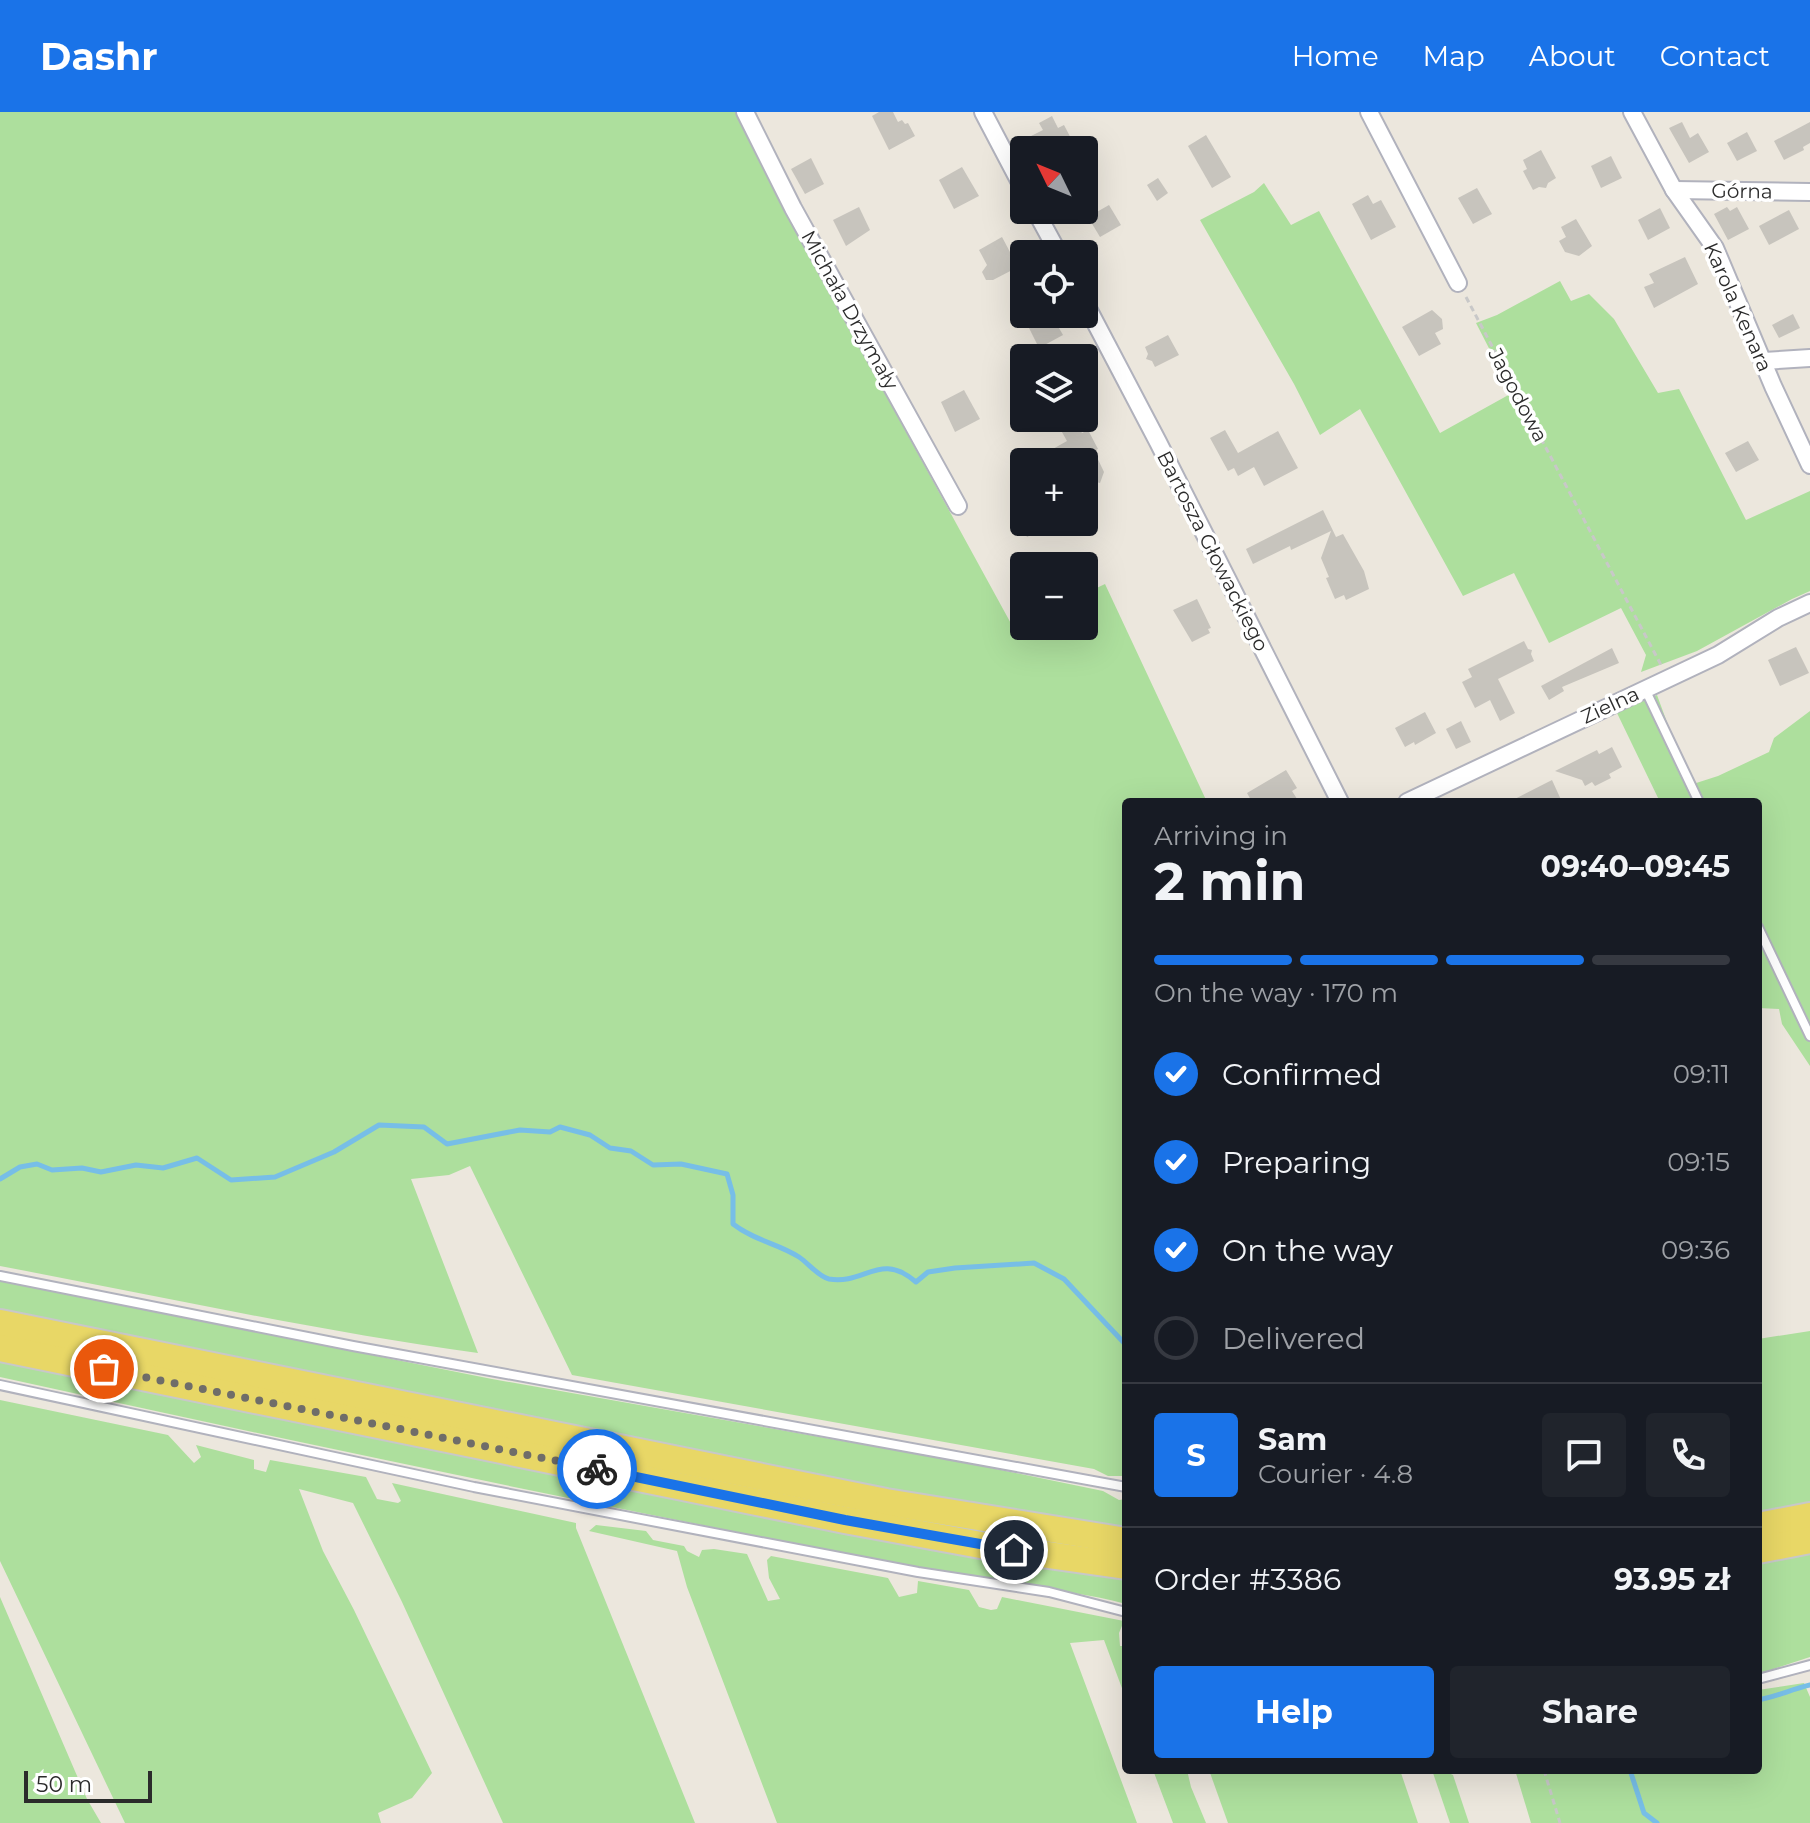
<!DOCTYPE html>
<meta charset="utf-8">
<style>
body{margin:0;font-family:Montserrat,sans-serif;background:#20242c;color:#f1f3f6;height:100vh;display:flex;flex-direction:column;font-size:30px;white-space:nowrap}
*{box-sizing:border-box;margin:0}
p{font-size:26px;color:#9ea1a6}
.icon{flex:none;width:44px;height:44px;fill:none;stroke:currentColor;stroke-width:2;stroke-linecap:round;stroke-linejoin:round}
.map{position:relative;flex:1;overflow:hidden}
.panel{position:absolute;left:1122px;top:686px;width:640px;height:976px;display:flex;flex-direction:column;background:#171b24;border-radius:8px;box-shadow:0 8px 32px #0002}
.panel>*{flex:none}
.needle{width:52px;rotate:313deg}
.fabs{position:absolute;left:1010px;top:24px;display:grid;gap:16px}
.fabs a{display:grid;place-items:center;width:88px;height:88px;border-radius:8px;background:#171b24;box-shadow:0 8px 32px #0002;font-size:40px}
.scale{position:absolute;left:24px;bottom:20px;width:128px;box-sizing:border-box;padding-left:8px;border:4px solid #2b2b2b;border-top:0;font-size:22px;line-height:28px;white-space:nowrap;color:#2b2b2b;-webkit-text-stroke:6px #fff;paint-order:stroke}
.pin{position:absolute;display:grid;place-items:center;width:68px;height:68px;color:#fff;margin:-34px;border:4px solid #fff;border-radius:50%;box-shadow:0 2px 8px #0007}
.courier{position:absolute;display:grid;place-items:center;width:80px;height:80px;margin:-40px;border:6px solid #1a73e8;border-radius:50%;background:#fff;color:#222;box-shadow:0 2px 10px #0007}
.summary em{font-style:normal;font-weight:700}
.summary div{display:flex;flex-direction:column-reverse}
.summary{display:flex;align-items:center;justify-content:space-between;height:136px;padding:0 32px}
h1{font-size:52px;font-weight:700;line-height:60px}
.bar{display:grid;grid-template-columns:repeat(4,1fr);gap:12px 8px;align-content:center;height:96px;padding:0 32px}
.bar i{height:10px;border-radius:6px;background:#363941}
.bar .current{background:#1a73e8}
.bar p{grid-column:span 4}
.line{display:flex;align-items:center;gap:20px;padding:0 32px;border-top:2px solid #363941}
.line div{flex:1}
.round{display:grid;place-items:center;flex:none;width:84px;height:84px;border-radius:8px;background:#20242c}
ol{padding:0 32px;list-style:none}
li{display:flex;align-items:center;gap:24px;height:88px}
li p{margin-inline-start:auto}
li .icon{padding:8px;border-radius:50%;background:#1a73e8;color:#fff;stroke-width:4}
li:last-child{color:#9ea1a6}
li i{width:44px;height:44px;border:4px solid #363941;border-radius:50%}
.primary-button{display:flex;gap:16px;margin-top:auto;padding:16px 32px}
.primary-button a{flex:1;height:92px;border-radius:8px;background:#1a73e8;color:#fff;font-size:32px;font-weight:700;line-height:92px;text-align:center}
.primary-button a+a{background:#20242c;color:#f1f3f6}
header{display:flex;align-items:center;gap:48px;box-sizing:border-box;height:112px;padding:0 40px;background:#1a73e8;color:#fff}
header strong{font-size:38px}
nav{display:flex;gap:44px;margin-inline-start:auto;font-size:28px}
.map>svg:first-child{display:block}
</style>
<header>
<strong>Dashr</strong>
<nav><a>Home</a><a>Map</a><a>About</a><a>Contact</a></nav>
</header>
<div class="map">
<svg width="1810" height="1711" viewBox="0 0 1810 1711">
<rect width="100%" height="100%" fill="#ece7dd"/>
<!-- green -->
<g fill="#addf9d">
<path d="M0,0H738L789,106L1014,517L1024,512L1084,514V482L1105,472L1207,690H1126V1364H1108L1094,1357L572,1263L470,1054L449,1063L411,1067L478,1241C317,1219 159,1184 0,1154Z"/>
<polygon points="1264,71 1291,113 1319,99 1440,321 1512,281 1476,211 1497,203 1560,169 1571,189 1589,182 1614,207 1658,281 1679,277 1746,408 1810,379 1810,479 1792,487 1697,539 1641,560 1646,543 1621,496 1549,531 1514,461 1463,484 1360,297 1320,323 1294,272 1200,108 1254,80"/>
<polygon points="1657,583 1690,673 1718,664 1769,640 1774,626 1810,599 1810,954 1782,912 1779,897 1758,896 1758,690 1660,690 1617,601"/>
<polygon points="0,1169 492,1267 962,1350 1103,1379 1119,1388 1126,1387 1126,1418 1001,1401 0,1201"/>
<polygon points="1810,1219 1810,1391 1758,1401 1758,1227"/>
<path d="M0,1246L1126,1464V1492C1087,1481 1047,1478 1007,1472C934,1459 861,1445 787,1430C524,1378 262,1323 0,1265Z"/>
<polygon points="0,1288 168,1323 194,1351 201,1345 196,1333 254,1348 254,1357 266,1360 270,1348 366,1365 377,1387 398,1391 401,1389 392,1371 576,1411 576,1416 695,1711 503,1711 402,1490 353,1391 299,1377 323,1439 354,1498 432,1661 412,1686 378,1701 381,1711 125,1711 0,1449"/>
<polygon points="596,1413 646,1419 653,1428 684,1434 687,1439 699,1445 702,1438 714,1437 747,1442 768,1489 780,1487 769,1466 767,1448 771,1444 888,1466 899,1485 917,1481 918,1469 969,1478 979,1495 991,1498 997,1497 1002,1485 1124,1509 1119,1521 1120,1534 1126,1534 1126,1587 1104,1528 1070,1531 1137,1711 777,1711 687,1475 677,1439 589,1419"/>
<polygon points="1810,1440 1810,1545 1758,1562 1758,1450"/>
<polygon points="0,1485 87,1687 101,1711 0,1711"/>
<polygon points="1804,1571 1810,1585 1810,1711 1531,1711 1515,1658 1758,1658 1758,1578"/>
<polygon points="1153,1658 1187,1658 1191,1675 1206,1711 1173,1711"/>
<polygon points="1209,1658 1400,1658 1418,1711 1228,1711"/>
<polygon points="1432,1658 1442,1658 1453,1663 1469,1711 1450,1711"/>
</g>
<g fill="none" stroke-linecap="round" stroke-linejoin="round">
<!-- stream -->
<g stroke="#77bee7" stroke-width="5">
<path d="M0,1067L20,1055L37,1052L52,1058L82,1056L101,1060L136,1053L163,1056L197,1046L231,1068L275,1065L334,1040L379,1013L424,1015L447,1032L520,1018L550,1020L560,1015L590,1023L610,1036L631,1039L653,1053L681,1052L727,1062L733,1083V1112C755,1129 777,1131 799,1145C808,1151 819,1165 829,1167C865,1173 880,1139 916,1170L928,1160L955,1156L1034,1151L1064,1167L1126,1233"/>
<path d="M1758,1588C1776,1585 1792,1577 1810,1573"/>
<polyline points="1630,1658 1644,1701 1657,1711"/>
</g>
</g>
<!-- building -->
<g fill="#c7c4bd">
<polygon points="879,0 893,0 898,10 902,8 905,12 908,11 915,24 889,38 872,4"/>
<polygon points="1052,4 1058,16 1064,13 1075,34 1068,38 1038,38 1031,24 1043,18 1039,11"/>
<polygon points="1682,10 1690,26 1698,21 1709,40 1689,51 1669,16"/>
<polygon points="1810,10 1810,31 1803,35 1804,38 1784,48 1774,29"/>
<polygon points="1747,20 1757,39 1737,49 1727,31"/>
<polygon points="1206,23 1231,65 1212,76 1188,34"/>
<polygon points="1541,38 1556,66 1548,71 1546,76 1539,75 1533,78 1523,59 1527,57 1523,48"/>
<polygon points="1611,44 1622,66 1601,76 1591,54"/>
<polygon points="811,46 824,72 805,82 791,57"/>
<polygon points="962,55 979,84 954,97 939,68"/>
<polygon points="1158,66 1168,81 1157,89 1147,73"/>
<polygon points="1477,76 1492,102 1473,112 1458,86"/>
<polygon points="1368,83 1373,92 1381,88 1396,115 1371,128 1352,92"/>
<polygon points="1109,93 1121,113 1100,125 1088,105"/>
<polygon points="859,95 870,118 846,134 833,108"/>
<polygon points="1727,95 1730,99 1737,95 1749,117 1728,128 1714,102"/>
<polygon points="1660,96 1670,116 1648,128 1638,108"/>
<polygon points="1789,98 1799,117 1769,133 1759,114"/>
<polygon points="1576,107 1592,134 1579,144 1565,140 1559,129 1566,125 1561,115"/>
<polygon points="1002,125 1018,155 993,168 986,168 982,160 987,153 979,138"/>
<polygon points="1685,145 1698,172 1654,196 1644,175 1654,171 1649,162"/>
<polygon points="1432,198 1442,207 1443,217 1435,221 1441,232 1419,244 1402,215"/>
<polygon points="1032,202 1051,202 1063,223 1039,236 1024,206"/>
<polygon points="1793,202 1800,216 1779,226 1772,213"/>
<polygon points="1168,223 1179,243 1155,255 1152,249 1146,247 1148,242 1145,235"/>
<polygon points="964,278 980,307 955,320 941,290"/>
<polygon points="1054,306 1074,306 1082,321 1088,318 1098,337 1094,339 1104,360 1100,371 1089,368 1084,359 1084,350 1079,350 1075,342 1058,350 1051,338 1067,329"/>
<polygon points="1225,318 1238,341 1278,319 1298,356 1264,374 1254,355 1238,364 1234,356 1228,359 1210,326"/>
<polygon points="1748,329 1759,348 1736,360 1725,341"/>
<polygon points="1323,398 1336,425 1343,422 1364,459 1369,477 1346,488 1344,483 1335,487 1326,466 1329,465 1321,446 1331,419 1291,438 1290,434 1253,452 1246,437"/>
<polygon points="1019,410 1056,410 1027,425"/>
<polygon points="1197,487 1211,516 1208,517 1210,521 1192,530 1173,498"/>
<polygon points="1524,529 1528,537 1532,538 1531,542 1534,549 1498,567 1515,601 1500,609 1490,588 1475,596 1462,570 1472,565 1468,557"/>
<polygon points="1796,535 1809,561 1780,574 1768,548"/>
<polygon points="1612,536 1619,551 1562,575 1564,579 1549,588 1541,574"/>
<polygon points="1425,600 1436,621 1415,633 1414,630 1405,635 1395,616"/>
<polygon points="1461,609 1471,630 1456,637 1446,617"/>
<polygon points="1612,635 1622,655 1609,662 1611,666 1595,674 1592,670 1585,674 1582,668 1555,659 1597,638 1599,642"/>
<polygon points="1286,658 1297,676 1292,679 1299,690 1252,690 1247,681"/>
<polygon points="1552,668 1562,690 1509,690"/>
</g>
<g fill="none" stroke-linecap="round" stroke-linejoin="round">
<!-- lane casing -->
<g stroke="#b1b2bd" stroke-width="12">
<g id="lane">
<polyline points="1645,577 1699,690"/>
<polyline points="1758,815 1810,924"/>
<polyline points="0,1164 353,1234 1126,1375"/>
<polyline points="0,1273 474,1375 918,1460 1049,1480 1126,1500"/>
<polyline points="1758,1567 1810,1553"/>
</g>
</g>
<!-- street casing -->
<g stroke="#b1b2bd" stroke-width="20">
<g id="street">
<polyline points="745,0 793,96 958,394"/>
<polyline points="983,0 1024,78"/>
<polyline points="1369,0 1458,171"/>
<polyline points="1632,0 1674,78 1715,136 1773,274 1810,353"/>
<polyline points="1674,78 1810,80"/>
<polyline points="1035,98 1059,142"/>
<polyline points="1084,189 1158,330 1340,690"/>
<polyline points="1764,249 1810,246"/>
<polyline points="1407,690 1718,543 1778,506 1810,491"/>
</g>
</g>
<!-- primary casing -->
<g stroke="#c8c8c8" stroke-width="30">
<g id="primary">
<polyline points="0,1211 886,1390 1126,1429"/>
<polyline points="0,1236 845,1408 986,1434 1126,1454"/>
<polyline points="1758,1414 1810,1404"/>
<polyline points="1758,1438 1810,1428"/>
</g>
</g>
<!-- path -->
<g stroke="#c8c8c8" stroke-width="3" stroke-dasharray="6 4" stroke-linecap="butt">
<polyline points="1466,185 1661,553"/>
<polyline points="1544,1658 1560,1711"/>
</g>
<!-- lane -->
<use href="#lane" stroke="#fff" stroke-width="8"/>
<!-- street -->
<use href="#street" stroke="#fff" stroke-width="16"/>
<!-- primary -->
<use href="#primary" stroke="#e8d766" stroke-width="26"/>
</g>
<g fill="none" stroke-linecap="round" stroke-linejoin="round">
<!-- done -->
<polyline stroke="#6f6d69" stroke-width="8" stroke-dasharray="0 14.4" points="104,1257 597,1357"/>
<!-- route -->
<polyline stroke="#1a73e8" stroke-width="10" points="597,1357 845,1408 1014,1438"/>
</g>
<g text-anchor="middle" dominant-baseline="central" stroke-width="7" stroke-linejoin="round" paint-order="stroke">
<!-- street labels -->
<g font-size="20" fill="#2b2b2b" stroke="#fff">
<text transform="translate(1742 79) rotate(1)">Górna</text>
<text transform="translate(1738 195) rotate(66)">Karola Kenara</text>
<text transform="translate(850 198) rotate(61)">Michała Drzymały</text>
<text transform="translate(1518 283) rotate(62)">Jagodowa</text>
<text transform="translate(1213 439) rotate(63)">Bartosza Głowackiego</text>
<text transform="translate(1610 593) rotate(-25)">Zielna</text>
</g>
</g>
</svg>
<div class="fabs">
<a><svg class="needle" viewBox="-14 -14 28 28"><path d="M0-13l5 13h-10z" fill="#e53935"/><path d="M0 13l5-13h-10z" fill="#9ea1a6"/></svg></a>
<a><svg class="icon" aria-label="locate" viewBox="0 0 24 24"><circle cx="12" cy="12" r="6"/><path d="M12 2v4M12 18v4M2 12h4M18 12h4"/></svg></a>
<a><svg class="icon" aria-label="layers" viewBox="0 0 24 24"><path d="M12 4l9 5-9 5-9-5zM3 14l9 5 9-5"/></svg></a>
<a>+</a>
<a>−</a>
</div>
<div class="scale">50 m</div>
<div class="pin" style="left:104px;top:1257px;background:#ea580c"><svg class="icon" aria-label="bag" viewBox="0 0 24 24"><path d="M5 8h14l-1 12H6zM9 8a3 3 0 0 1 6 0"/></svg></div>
<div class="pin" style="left:1014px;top:1438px;background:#1f2937"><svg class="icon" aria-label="home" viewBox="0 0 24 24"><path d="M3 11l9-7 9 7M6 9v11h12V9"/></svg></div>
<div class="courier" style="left:597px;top:1357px"><svg class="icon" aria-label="bike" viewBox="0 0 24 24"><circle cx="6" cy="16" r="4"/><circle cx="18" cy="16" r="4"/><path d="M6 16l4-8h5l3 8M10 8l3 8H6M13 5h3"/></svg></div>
<section class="panel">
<div class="summary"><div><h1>2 min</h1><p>Arriving in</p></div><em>09:40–09:45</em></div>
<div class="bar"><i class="current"></i><i class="current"></i><i class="current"></i><i></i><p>On the way · 170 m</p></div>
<ol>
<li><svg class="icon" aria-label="check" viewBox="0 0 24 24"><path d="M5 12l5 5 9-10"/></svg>Confirmed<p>09:11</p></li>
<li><svg class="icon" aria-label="check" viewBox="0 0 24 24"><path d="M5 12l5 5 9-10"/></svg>Preparing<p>09:15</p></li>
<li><svg class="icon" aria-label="check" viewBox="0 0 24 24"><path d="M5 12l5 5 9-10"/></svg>On the way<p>09:36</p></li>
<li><i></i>Delivered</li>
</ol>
<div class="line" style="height:144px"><b class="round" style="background:#1a73e8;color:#fff">S</b><div><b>Sam</b><p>Courier · 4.8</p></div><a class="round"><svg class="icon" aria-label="chat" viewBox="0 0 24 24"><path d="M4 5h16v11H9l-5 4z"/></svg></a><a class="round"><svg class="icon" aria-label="phone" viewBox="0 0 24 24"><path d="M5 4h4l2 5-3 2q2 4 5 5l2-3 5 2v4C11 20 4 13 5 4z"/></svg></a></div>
<div class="line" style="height:104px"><div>Order #3386</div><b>93.95 zł</b></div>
<div class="primary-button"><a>Help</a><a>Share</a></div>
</section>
</div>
